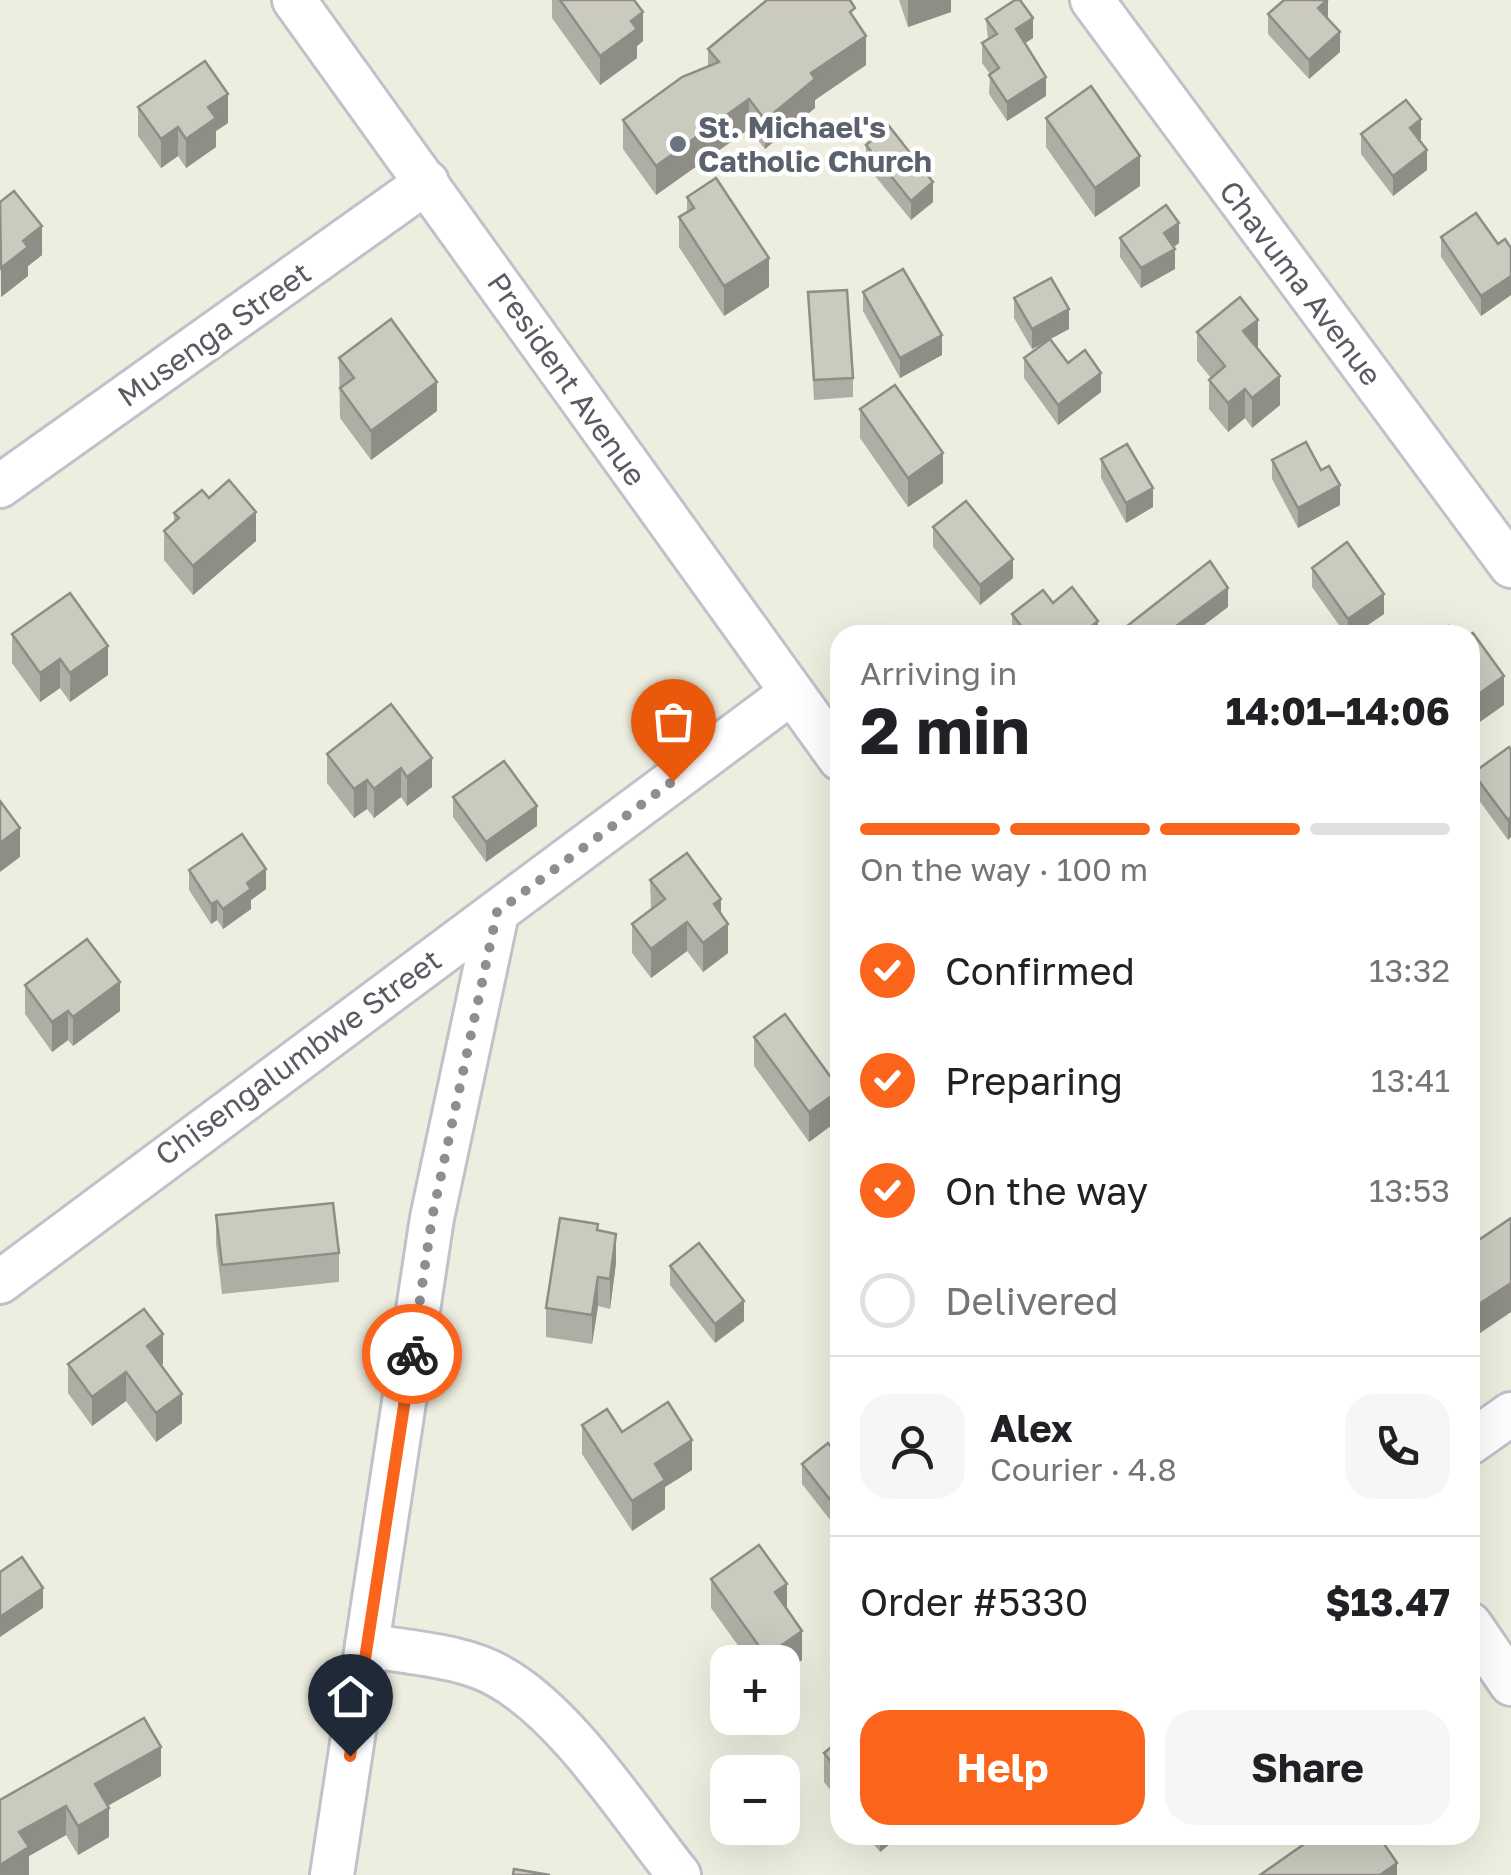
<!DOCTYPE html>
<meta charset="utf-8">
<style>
body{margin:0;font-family:"Golos Text",sans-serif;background:#f6f6f6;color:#202124;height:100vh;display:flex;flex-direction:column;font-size:38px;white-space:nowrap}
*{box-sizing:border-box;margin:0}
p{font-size:32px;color:#757577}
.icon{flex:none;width:55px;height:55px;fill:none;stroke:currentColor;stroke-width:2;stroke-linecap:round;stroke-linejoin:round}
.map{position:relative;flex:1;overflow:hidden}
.sheet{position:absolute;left:830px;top:625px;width:650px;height:1220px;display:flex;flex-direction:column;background:#fff;border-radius:30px;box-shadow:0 10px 40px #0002}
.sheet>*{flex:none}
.fabs{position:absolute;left:710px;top:1645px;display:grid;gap:20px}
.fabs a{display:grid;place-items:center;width:90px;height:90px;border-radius:20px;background:#fff;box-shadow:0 10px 40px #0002;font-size:50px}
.pin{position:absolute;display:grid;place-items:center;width:85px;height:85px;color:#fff;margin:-102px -42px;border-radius:50% 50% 50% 0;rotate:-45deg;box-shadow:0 0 10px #0007}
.pin .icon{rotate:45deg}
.courier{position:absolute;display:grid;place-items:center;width:100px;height:100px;margin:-50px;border:8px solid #fa641b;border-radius:50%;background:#fff;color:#222;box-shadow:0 2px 12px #0007}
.headline em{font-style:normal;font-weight:700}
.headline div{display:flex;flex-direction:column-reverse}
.headline{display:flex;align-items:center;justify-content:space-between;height:170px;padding:0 30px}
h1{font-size:65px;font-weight:700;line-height:75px}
.bar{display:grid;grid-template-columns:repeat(4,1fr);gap:15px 10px;align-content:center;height:120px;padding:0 30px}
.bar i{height:12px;border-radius:8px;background:#e0e0e0}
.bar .current{background:#fa641b}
.bar p{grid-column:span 4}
.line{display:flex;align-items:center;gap:25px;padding:0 30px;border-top:2px solid #e0e0e0}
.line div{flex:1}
.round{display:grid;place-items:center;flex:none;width:105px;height:105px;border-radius:30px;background:#f6f6f6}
ol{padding:0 30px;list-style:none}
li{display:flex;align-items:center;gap:30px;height:110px}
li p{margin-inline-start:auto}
li .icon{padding:10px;border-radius:50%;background:#fa641b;color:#fff;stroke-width:4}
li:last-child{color:#757577}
li i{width:55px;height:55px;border:5px solid #e0e0e0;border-radius:50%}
.primary-button{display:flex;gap:20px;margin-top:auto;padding:20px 30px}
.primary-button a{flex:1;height:115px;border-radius:30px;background:#fa641b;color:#fff;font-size:40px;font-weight:700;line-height:115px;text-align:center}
.primary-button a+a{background:#f6f6f6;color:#202124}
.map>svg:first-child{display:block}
</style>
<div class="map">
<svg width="1511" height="1875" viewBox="0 0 1511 1875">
<rect width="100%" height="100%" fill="#eeeee0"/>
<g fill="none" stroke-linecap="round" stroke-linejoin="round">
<!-- minor casing -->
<g stroke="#c0c1c9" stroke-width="48">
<g id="minor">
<polyline points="294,0 840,759"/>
<polyline points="1092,0 1511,566"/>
<polyline points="0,486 427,182"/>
<polyline points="0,1282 791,693"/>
<polyline points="1470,1443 1511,1414"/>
<polyline points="1470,1624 1511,1684"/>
<path d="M367,1645C409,1653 463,1655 500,1677C568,1715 630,1814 679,1875"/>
<polyline points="332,1875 432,1218 497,913"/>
</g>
</g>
<!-- minor -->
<use href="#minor" stroke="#fff" stroke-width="42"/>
</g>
<!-- wall -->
<g fill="#afaea4">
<polygon points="552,0 634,0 643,41 637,46 637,58 600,85 552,18"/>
<polygon points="899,0 951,0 951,12 908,27"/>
<polygon points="1328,0 1328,19 1340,52 1309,79 1268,34 1268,14"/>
<polygon points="986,19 1033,38 1025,43 1046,96 1007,121 989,94 990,74 982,63 982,43 988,40"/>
<polygon points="855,20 866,65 815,100 815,108 765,149 749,129 656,195 623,149 623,120 708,67 708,49"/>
<polygon points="138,107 228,123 216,131 216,147 186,168 178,156 161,168 138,136"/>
<polygon points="1046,118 1140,186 1095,217 1046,147"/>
<polygon points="1361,134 1421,139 1419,140 1427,170 1393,196 1361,154"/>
<polygon points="866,145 933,202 911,220 866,165"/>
<polygon points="687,197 769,287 724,316 679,247 679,217 687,212"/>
<polygon points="0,202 42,255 28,266 28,276 1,297"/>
<polygon points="1441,237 1498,244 1511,248 1511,295 1481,316 1441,257"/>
<polygon points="1120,238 1179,243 1174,247 1175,269 1141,288 1120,257"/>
<polygon points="808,292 853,378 853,397 814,400"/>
<polygon points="863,292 942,355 900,378 863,311"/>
<polygon points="1014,298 1069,329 1050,339 1068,363 1101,392 1058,425 1024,378 1024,358 1049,340 1032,349 1014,318"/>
<polygon points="1197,332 1258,349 1280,405 1252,428 1245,418 1228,432 1209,409 1209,380 1211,378 1197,361"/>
<polygon points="339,358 437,411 371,460 340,418"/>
<polygon points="860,409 943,483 908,507 860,438"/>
<polygon points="1101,459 1153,507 1126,523 1101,478"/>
<polygon points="1272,460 1340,505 1298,528 1272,479"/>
<polygon points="209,498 256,541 193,595 164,560 164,531 174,522 174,513"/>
<polygon points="933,527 1013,578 980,605 933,547"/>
<polygon points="1312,568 1384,614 1353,635 1346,635 1312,587"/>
<polygon points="1053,603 1098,635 1012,635 1012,614"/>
<polygon points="12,634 108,675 70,702 60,688 40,702 12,663"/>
<polygon points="391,704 432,787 407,806 401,797 374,818 367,809 354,818 327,783 327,754"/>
<polygon points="1509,747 1508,840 1473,792 1473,773"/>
<polygon points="453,797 537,826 486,862 453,817"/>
<polygon points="189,870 266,889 251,900 251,909 223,929 217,920 211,924 189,890"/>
<polygon points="650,880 721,914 728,953 703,972 687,951 651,978 632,953 632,924 651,910"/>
<polygon points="25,985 120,1011 73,1046 68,1040 52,1052 25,1014"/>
<polygon points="754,1037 840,1090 840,1119 809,1142 754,1066"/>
<polygon points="216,1215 339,1253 339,1282 222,1294 216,1244"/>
<polygon points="598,1231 616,1263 610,1309 598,1306 592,1344 546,1337 546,1308"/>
<polygon points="670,1266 744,1321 715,1343 670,1285"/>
<polygon points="68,1364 163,1364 161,1365 182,1423 156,1442 126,1401 92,1426 68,1393"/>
<polygon points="582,1425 622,1432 692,1470 665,1487 665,1509 632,1531 582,1454"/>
<polygon points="840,1458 840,1529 838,1530 802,1484 802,1464"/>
<polygon points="711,1579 802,1660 782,1674 782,1662 750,1662 711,1608"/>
<polygon points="840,1740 840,1802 824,1782 824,1753"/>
<polygon points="161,1776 107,1806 109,1837 78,1855 66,1835 29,1856 29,1875 0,1800"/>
<polygon points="866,1835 901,1835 880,1852"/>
</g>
<!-- shaded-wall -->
<g fill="#8e8d86">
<polygon points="908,0 951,0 951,12 908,27"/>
<polygon points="1327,0 1328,0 1328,19 1318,28 1318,8"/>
<polygon points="643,12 643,41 637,46 637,58 600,85 600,56 631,21"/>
<polygon points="1033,18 1033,38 1016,49 1016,29"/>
<polygon points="1340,32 1340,52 1309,79 1309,60"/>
<polygon points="866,36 866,65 815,100 815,108 765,149 765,120 811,73"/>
<polygon points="1046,77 1046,96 1007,121 1007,102"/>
<polygon points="228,94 228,123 216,131 216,147 186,168 186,139 208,107"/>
<polygon points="749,99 749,129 656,195 656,166"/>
<polygon points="1421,119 1421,139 1410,147 1410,128"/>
<polygon points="178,127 178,156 161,168 161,139"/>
<polygon points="1427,150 1427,170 1393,196 1393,176"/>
<polygon points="1140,156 1140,186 1095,217 1095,188"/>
<polygon points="933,182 933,202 911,220 911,201"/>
<polygon points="1179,223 1179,243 1164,253 1164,233"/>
<polygon points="42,226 42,255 28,266 28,276 1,297 1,268 23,241"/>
<polygon points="1175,249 1175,269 1141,288 1141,268"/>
<polygon points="769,258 769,287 724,316 724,286"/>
<polygon points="1511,276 1511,295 1481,316 1481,296"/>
<polygon points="1069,309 1069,329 1032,349 1032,329"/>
<polygon points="1258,320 1258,349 1243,331"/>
<polygon points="942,335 942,355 900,378 900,358"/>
<polygon points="1101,373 1101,392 1058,425 1058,405"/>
<polygon points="1280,376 1280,405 1252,428 1252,398"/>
<polygon points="437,382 437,411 371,460 371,431"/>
<polygon points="1245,389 1245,418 1228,432 1228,403"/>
<polygon points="943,453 943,483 908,507 908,478"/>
<polygon points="1340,485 1340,505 1298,528 1298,508"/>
<polygon points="1153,488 1153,507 1126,523 1126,503"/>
<polygon points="256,512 256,541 193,595 193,566"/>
<polygon points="1013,559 1013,578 980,605 980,585"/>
<polygon points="1228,588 1228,607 1191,635 1164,635"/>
<polygon points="1384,594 1384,614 1353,635 1348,635 1348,619"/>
<polygon points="1098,621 1098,635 1080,635"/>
<polygon points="108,646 108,675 70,702 70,673"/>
<polygon points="60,659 60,688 40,702 40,673"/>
<polygon points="1504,676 1504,705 1470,729 1470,700"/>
<polygon points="432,758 432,787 407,806 407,777"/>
<polygon points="401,768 401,797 374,818 374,789"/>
<polygon points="367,780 367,809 354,818 354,789"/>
<polygon points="537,806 537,826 486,862 486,842"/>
<polygon points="1511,817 1511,837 1508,840 1508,820"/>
<polygon points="20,828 20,857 0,872 0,843"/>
<polygon points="266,869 266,889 251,900 251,909 223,929 223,909 247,883"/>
<polygon points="721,899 721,928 714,904"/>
<polygon points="217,901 217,920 211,924 211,904"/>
<polygon points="687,922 687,951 651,978 651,949"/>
<polygon points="728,924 728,953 703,972 703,943"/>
<polygon points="120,982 120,1011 73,1046 73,1017"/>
<polygon points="68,1011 68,1040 52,1052 52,1022"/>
<polygon points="840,1090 840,1119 809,1142 809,1112"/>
<polygon points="616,1234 616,1263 610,1309 610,1279"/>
<polygon points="598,1277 598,1306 592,1344 592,1315"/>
<polygon points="1511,1283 1511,1312 1470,1340 1470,1310"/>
<polygon points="744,1301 744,1321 715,1343 715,1324"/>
<polygon points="163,1334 163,1364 147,1375 147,1346"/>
<polygon points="126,1372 126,1401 92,1426 92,1397"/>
<polygon points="182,1394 182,1423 156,1442 156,1413"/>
<polygon points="692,1440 692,1470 665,1487 665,1509 632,1531 632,1501 655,1464"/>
<polygon points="787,1584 787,1614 775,1592"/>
<polygon points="43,1588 43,1608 0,1637 0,1617"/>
<polygon points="802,1631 802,1660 782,1674 782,1662 766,1662 766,1656"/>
<polygon points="161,1747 161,1776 95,1813 95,1784"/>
<polygon points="66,1806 66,1835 29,1856 29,1875 0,1875 0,1865 19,1832"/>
<polygon points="109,1808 109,1837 78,1855 78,1826"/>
<polygon points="880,1835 901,1835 880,1852"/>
<polygon points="1397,1863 1397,1875 1380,1875"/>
</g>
<!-- building -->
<g fill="#cbcabf" stroke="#8e8d86" stroke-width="2.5">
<polygon points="560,0 634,0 643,12 631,21 637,29 600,56"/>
<polygon points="767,0 850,0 855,8 850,12 866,36 811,73 815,79 765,120 749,99 656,166 623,120 682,77 719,62 708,49"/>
<polygon points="1015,0 1020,0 1033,18 1016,29 1046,77 1007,102 989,75 999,68 982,43 997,34 986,19"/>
<polygon points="1284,0 1327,0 1318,8 1340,32 1309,60 1268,14"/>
<polygon points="205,61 228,94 208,107 216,118 186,139 178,127 161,139 138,107"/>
<polygon points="1091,86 1140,156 1095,188 1046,118"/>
<polygon points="1406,100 1421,119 1410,128 1427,150 1393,176 1361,134"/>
<polygon points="889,126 933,182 911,201 866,145"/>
<polygon points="716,178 769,258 724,286 679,217 694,208 687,197"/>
<polygon points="14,191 42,226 23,241 28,247 1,268 0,202"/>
<polygon points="1166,205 1179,223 1164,233 1175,249 1141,268 1120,238"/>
<polygon points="1476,213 1498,244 1505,239 1511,248 1511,276 1481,296 1441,237"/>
<polygon points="903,269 942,335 900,358 863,292"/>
<polygon points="1051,278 1069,309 1032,329 1014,298"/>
<polygon points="847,290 853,378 814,380 808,292"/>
<polygon points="1240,297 1258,320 1243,331 1280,376 1252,398 1245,389 1228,403 1209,380 1225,366 1197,332"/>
<polygon points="391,319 437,382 371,431 340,388 354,378 339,358"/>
<polygon points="1050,339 1068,363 1085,350 1101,373 1058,405 1024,358"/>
<polygon points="895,385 943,453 908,478 860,409"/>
<polygon points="1306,442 1321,470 1329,466 1340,485 1298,508 1272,460"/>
<polygon points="1127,444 1153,488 1126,503 1101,459"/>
<polygon points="229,480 256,512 193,566 164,531 179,518 174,513 202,490 209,498"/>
<polygon points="966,501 1013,559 980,585 933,527"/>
<polygon points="1347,542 1384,594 1348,619 1312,568"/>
<polygon points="1210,561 1228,588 1164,635 1126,635 1122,630"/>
<polygon points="1072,587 1098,621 1080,635 1028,635 1012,614 1043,590 1053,603"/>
<polygon points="70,593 108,646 70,673 60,659 40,673 12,634"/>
<polygon points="1448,626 1454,635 1435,635"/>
<polygon points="1473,633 1504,676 1470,700 1470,635"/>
<polygon points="391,704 432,758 407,777 401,768 374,789 367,780 354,789 327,754"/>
<polygon points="1509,747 1511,750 1511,817 1508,820 1473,773"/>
<polygon points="504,761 537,806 486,842 453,797"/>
<polygon points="0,801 20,828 0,843"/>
<polygon points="242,834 266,869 247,883 251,889 223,909 217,901 211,904 189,870"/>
<polygon points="687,853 721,899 714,904 728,924 703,943 687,922 651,949 632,924 665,899 650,880"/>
<polygon points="87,939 120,982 73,1017 68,1011 52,1022 25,985"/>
<polygon points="785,1014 840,1090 809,1112 754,1037"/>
<polygon points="333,1203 339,1253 222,1265 216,1215"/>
<polygon points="560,1218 598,1224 597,1230 616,1234 610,1279 598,1277 592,1315 546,1308"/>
<polygon points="1511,1218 1511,1283 1470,1310 1470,1246"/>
<polygon points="699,1243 744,1301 715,1324 670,1266"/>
<polygon points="144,1309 163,1334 147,1346 182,1394 156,1413 126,1372 92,1397 68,1364"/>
<polygon points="668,1402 692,1440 655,1464 665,1480 632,1501 582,1425 607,1409 622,1432"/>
<polygon points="828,1443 840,1458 840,1509 838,1510 802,1464"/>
<polygon points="759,1545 787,1584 775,1592 802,1631 766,1656 711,1579"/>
<polygon points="22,1557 43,1588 0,1617 0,1572"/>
<polygon points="144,1718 161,1747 95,1784 109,1808 78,1826 66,1806 19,1832 29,1847 0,1865 0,1800"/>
<polygon points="840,1740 840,1773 824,1753"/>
<polygon points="1317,1835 1378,1835 1397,1863 1380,1875 1260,1875"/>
<polygon points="514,1869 550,1875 513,1875"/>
</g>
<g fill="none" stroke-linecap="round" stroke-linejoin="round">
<!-- done -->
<polyline stroke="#8d8e8f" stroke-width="10" stroke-dasharray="0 18" points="412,1354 432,1218 497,912 673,781"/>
<!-- route -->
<polyline stroke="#fa641b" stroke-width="12" points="350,1756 412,1354"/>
</g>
<!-- markers -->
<circle fill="#6b7280" stroke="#fff" stroke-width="4" cx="678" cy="144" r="10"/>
<g text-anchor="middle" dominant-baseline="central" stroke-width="9" stroke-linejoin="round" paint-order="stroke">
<!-- worship labels -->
<g font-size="30" font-weight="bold" fill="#5b616d" stroke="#fff" text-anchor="start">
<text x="698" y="127">St. Michael's<tspan x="698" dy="34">Catholic Church</tspan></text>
</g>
<!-- street labels -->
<g font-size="30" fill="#595b63" stroke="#fff">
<text transform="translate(1301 283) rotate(53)">Chavuma Avenue</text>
<text transform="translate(214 334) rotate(-35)">Musenga Street</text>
<text transform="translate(567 379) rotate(55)">President Avenue</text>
<text transform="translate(298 1057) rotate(-36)">Chisengalumbwe Street</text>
</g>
</g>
</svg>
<div class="fabs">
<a>+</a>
<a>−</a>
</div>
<div class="pin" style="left:673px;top:781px;background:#ea580c"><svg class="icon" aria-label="bag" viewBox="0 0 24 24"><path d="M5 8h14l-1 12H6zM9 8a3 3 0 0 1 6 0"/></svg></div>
<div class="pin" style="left:350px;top:1756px;background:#1f2937"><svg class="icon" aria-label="home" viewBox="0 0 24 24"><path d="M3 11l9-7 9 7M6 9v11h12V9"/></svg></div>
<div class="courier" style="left:412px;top:1354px"><svg class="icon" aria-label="bike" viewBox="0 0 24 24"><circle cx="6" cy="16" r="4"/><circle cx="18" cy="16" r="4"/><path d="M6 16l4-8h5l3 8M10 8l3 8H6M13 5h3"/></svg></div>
<section class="sheet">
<div class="headline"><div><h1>2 min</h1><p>Arriving in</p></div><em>14:01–14:06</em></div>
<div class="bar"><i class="current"></i><i class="current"></i><i class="current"></i><i></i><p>On the way · 100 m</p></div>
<ol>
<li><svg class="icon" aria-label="check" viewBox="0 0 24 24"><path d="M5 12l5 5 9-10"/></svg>Confirmed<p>13:32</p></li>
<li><svg class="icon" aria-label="check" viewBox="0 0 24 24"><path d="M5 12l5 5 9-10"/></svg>Preparing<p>13:41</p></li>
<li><svg class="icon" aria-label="check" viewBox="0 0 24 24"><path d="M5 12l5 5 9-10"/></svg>On the way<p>13:53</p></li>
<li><i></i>Delivered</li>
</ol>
<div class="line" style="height:180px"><a class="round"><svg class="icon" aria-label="person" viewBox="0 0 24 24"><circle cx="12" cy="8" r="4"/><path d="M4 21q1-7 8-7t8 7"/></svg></a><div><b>Alex</b><p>Courier · 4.8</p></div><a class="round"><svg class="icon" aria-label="phone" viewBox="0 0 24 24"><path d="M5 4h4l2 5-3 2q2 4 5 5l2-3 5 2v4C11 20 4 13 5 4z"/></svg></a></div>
<div class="line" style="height:130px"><div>Order #5330</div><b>$13.47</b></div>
<div class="primary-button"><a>Help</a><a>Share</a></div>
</section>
</div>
